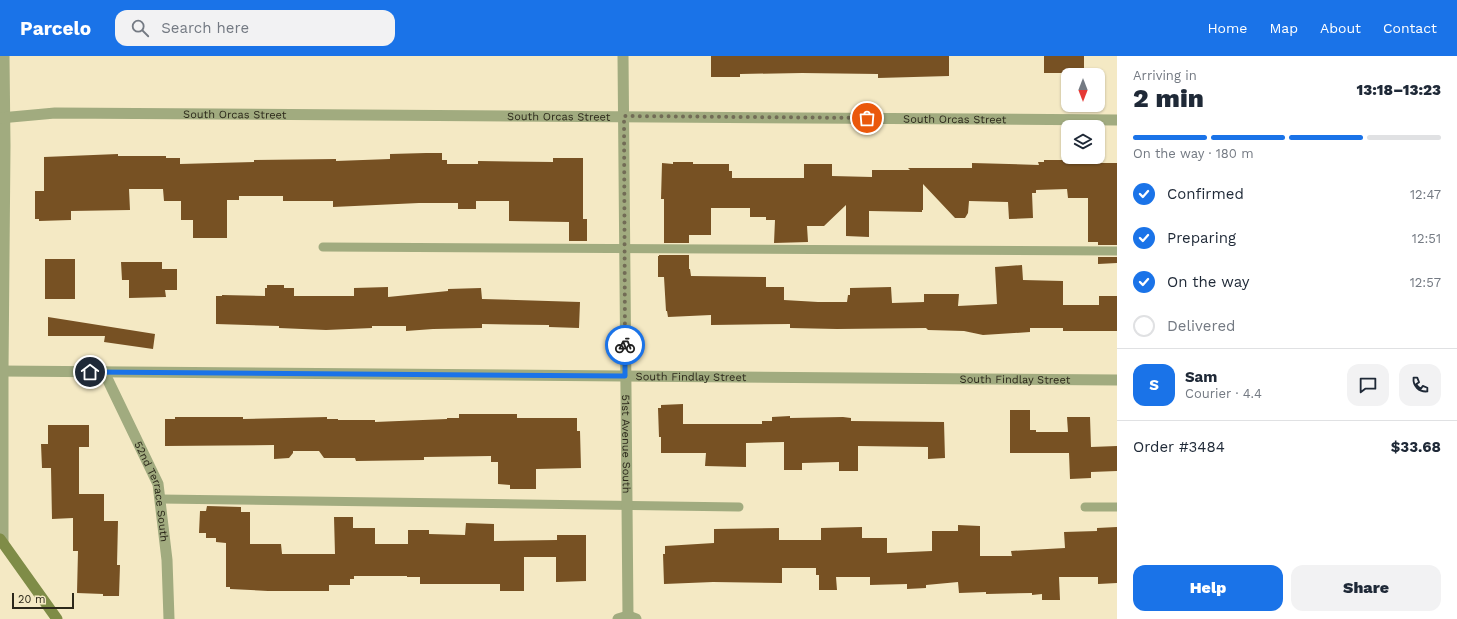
<!DOCTYPE html>
<meta charset="utf-8">
<style>
body{margin:0;font-family:"Work Sans",sans-serif;background:#f2f2f3;color:#1f2937;height:100vh;display:flex;flex-direction:column;font-size:15px;white-space:nowrap}
*{box-sizing:border-box;margin:0}
p{font-size:13px;color:#747a83}
.icon{flex:none;width:22px;height:22px;fill:none;stroke:currentColor;stroke-width:2;stroke-linecap:round;stroke-linejoin:round}
.map{position:relative;flex:1;overflow:hidden}
.panel{display:flex;flex-direction:column;background:#fff;width:340px}
.panel>*{flex:none}
.needle{width:26px;rotate:180deg}
.controls{position:absolute;left:1061px;top:12px;display:grid;gap:8px}
.controls a{display:grid;place-items:center;width:44px;height:44px;border-radius:8px;background:#fff;box-shadow:0 1px 3px #0004;font-size:20px}
.scale{position:absolute;left:12px;bottom:10px;width:62px;box-sizing:border-box;padding-left:4px;border:2px solid #2c281a;border-top:0;font-size:11px;line-height:14px;white-space:nowrap;color:#2c281a;-webkit-text-stroke:3px #f4e9c4;paint-order:stroke}
.pin{position:absolute;display:grid;place-items:center;width:34px;height:34px;color:#fff;margin:-17px;border:2px solid #fff;border-radius:50%;box-shadow:0 1px 4px #0007}
.courier{position:absolute;display:grid;place-items:center;width:40px;height:40px;margin:-20px;border:3px solid #1a73e8;border-radius:50%;background:#fff;color:#222;box-shadow:0 1px 5px #0007}
.overview em{font-style:normal;font-weight:800}
.overview div{display:flex;flex-direction:column-reverse}
.overview{display:flex;align-items:center;justify-content:space-between;height:68px;padding:0 16px}
h1{font-size:26px;font-weight:800;line-height:30px}
.bar{display:grid;grid-template-columns:repeat(4,1fr);gap:6px 4px;align-content:center;height:48px;padding:0 16px}
.bar i{height:5px;border-radius:3px;background:#e0e1e3}
.bar .selected{background:#1a73e8}
.bar p{grid-column:span 4}
.line{display:flex;align-items:center;gap:10px;padding:0 16px;border-top:1px solid #e0e1e3}
.line div{flex:1}
.round{display:grid;place-items:center;flex:none;width:42px;height:42px;border-radius:12px;background:#f2f2f3}
ol{padding:0 16px;list-style:none}
li{display:flex;align-items:center;gap:12px;height:44px}
li p{margin-inline-start:auto}
li .icon{padding:4px;border-radius:50%;background:#1a73e8;color:#fff;stroke-width:4}
li:last-child{color:#747a83}
li i{width:22px;height:22px;border:2px solid #e0e1e3;border-radius:50%}
.action{display:flex;gap:8px;margin-top:auto;padding:8px 16px}
.action a{flex:1;height:46px;border-radius:12px;background:#1a73e8;color:#fff;font-size:16px;font-weight:800;line-height:46px;text-align:center}
.action a+a{background:#f2f2f3;color:#1f2937}
header{display:flex;align-items:center;gap:24px;box-sizing:border-box;height:56px;padding:0 20px;background:#1a73e8;color:#fff}
header strong{font-size:19px}
nav{display:flex;gap:22px;margin-inline-start:auto;font-size:14px}
.search{width:280px;height:36px;background:#f2f2f3;display:flex;align-items:center;gap:10px;box-sizing:border-box;padding:0 14px;border-radius:12px;color:#747a83;font-size:15px}
main{display:flex;flex:1;min-height:0}
.map>svg:first-child{display:block}
</style>
<header>
<strong>Parcelo</strong>
<div class="search"><svg class="icon" aria-label="search" viewBox="0 0 24 24"><circle cx="10" cy="10" r="6"/><path d="M15 15l6 6"/></svg>Search here</div>
<nav><a>Home</a><a>Map</a><a>About</a><a>Contact</a></nav>
</header>
<main>
<div class="map">
<svg width="1117" height="563" viewBox="0 0 1117 563">
<rect width="100%" height="100%" fill="#f4e9c4"/>
<!-- building -->
<g fill="#775123">
<polygon points="711,0 949,0 949,20 878,22 878,18 802,17 740,18 740,21 711,21"/>
<rect x="1044" y="0" width="40" height="17"/>
<polygon points="426,97 442,97 442,104 447,104 447,108 478,108 478,105 553,106 553,102 583,102 583,163 587,163 587,185 569,185 569,166 509,165 509,145 476,145 476,153 458,153 458,147 419,147 333,151 333,145 283,145 283,140 239,140 239,144 227,144 227,182 193,182 193,164 181,164 181,145 164,145 163,133 129,133 130,154 71,155 71,164 39,165 39,163 35,163 35,135 44,135 44,101 118,98 118,100 166,100 166,102 180,102 180,108 254,106 254,104 336,103 336,105 390,103 390,98"/>
<polygon points="1044,104 1079,104 1079,105 1088,105 1090,107 1117,107 1117,189 1098,189 1098,186 1088,186 1088,142 1068,142 1067,133 1036,134 1036,137 1032,137 1033,162 1009,163 1008,146 969,145 968,157 965,162 955,162 923,128 923,154 922,154 922,156 869,155 869,181 846,180 846,149 824,170 807,170 808,186 774,187 775,164 766,164 766,161 750,161 750,152 711,152 711,179 689,179 689,187 664,187 664,143 661,143 662,107 673,108 673,106 693,106 693,108 729,108 729,115 732,115 732,122 804,122 804,108 832,108 832,120 872,121 872,114 910,114 908,112 972,112 972,107 1039,109 1038,106 1044,106"/>
<polygon points="659,199 689,199 689,213 690,213 691,220 766,221 766,231 784,231 784,244 818,246 847,246 848,239 850,239 850,232 891,231 892,247 924,246 924,238 959,238 958,250 997,248 995,211 1022,209 1023,224 1063,225 1063,249 1099,249 1099,240 1117,240 1117,275 1063,275 1063,272 1030,272 1030,276 983,279 964,275 928,274 926,272 837,273 790,272 790,268 711,269 711,259 668,261 667,255 666,255 664,221 658,221 658,200 659,200"/>
<polygon points="1098,201 1117,201 1117,207 1098,208"/>
<rect x="45" y="203" width="30" height="40"/>
<polygon points="121,206 162,206 162,213 177,213 177,234 165,234 166,241 129,242 129,224 122,224"/>
<polygon points="267,229 284,229 284,232 294,232 294,240 354,240 354,232 388,231 388,241 448,235 448,233 481,232 482,243 580,246 579,272 549,271 549,269 482,268 482,272 433,273 406,275 406,270 372,270 372,272 326,274 279,272 279,270 216,268 216,240 222,240 222,239 265,240 265,232 267,232"/>
<polygon points="48,261 155,278 153,293 104,286 105,280 48,280"/>
<polygon points="683,348 683,368 762,368 762,365 772,365 772,361 790,360 790,362 843,361 851,362 851,365 944,366 945,402 928,403 928,391 858,390 858,415 839,415 839,406 802,407 802,414 784,414 784,386 746,387 746,411 705,410 706,397 661,397 661,381 659,381 658,352 661,352 661,349"/>
<polygon points="1010,354 1030,354 1030,374 1036,374 1036,376 1068,376 1067,361 1090,361 1091,391 1117,390 1117,415 1091,416 1091,422 1070,423 1069,397 1010,397"/>
<polygon points="459,358 517,358 517,362 577,362 577,375 580,375 581,412 536,413 536,433 510,433 510,429 498,428 498,406 491,406 491,400 424,401 424,404 356,405 355,402 324,402 319,395 293,395 293,397 289,402 274,403 274,389 165,390 165,363 175,363 175,361 243,361 243,363 327,361 327,363 338,363 338,364 375,364 375,366 447,363 447,362 459,362"/>
<polygon points="48,369 89,369 89,391 79,391 79,438 104,438 104,465 118,465 117,509 120,509 119,540 103,540 103,538 77,537 78,495 73,495 73,462 52,463 51,412 42,412 41,388 48,388"/>
<polygon points="207,450 241,451 241,456 250,456 250,488 281,488 282,498 335,498 334,461 353,461 353,472 375,472 375,488 408,488 408,474 429,474 429,478 465,479 466,467 494,468 494,485 557,484 557,479 586,479 586,525 556,526 556,501 524,501 524,535 500,535 500,528 420,528 420,521 407,521 407,520 354,520 354,523 350,523 350,529 329,529 329,535 268,535 230,533 230,531 226,531 226,487 216,486 216,482 206,482 206,477 199,477 200,455 206,455"/>
<polygon points="958,469 980,470 980,500 1012,500 1011,495 1065,492 1064,476 1097,475 1097,472 1117,471 1117,527 1098,528 1098,521 1059,521 1060,544 1042,544 1042,538 1032,539 1032,537 986,538 986,536 959,537 958,526 926,529 926,532 907,533 907,528 870,529 870,521 836,521 837,534 819,534 819,519 816,519 816,512 782,512 782,527 713,526 664,528 663,498 665,498 665,490 714,487 714,473 779,472 779,484 821,484 821,472 862,471 862,482 887,482 887,497 932,495 932,475 958,475"/>
</g>
<g fill="none" stroke-linecap="round" stroke-linejoin="round">
<!-- service -->
<g stroke="#a1ab7f" stroke-width="9">
<polyline points="323,191 1117,195"/>
<polyline points="160,443 739,451"/>
<polyline points="1085,451 1117,451"/>
</g>
<!-- minor -->
<g stroke="#a1ab7f" stroke-width="11">
<path id="s1" d="M623,0L628,560"/>
<path id="s2" d="M0,315L1117,324"/>
<path id="s3" d="M104,316L158,428L167,504L169,563"/>
<polyline points="3,487 3,315 5,89 4,0"/>
<polyline points="618,563 628,560 636,563"/>
</g>
<!-- tertiary -->
<path stroke="#a1ab7f" stroke-width="11" id="s4" d="M0,62L55,57L1117,64"/>
<!-- secondary -->
<polyline stroke="#7f8c47" stroke-width="11" points="0,483 57,563"/>
</g>
<g fill="none" stroke-linecap="round" stroke-linejoin="round">
<!-- done -->
<polyline stroke="#726c56" stroke-width="4" stroke-dasharray="0 7.2" points="625,289 624,60 867,62"/>
<!-- route -->
<polyline stroke="#1a73e8" stroke-width="5" points="90,316 625,320 625,289"/>
</g>
<g text-anchor="middle" dominant-baseline="central" stroke-width="4" stroke-linejoin="round" paint-order="stroke">
<!-- street labels -->
<g font-size="11" fill="#2c281a" stroke="#f4e9c4">
<text stroke="none"><textPath href="#s4" startOffset="235">South Orcas Street</textPath></text>
<text stroke="none"><textPath href="#s4" startOffset="559">South Orcas Street</textPath></text>
<text stroke="none"><textPath href="#s4" startOffset="955">South Orcas Street</textPath></text>
<text stroke="none"><textPath href="#s2" startOffset="691">South Findlay Street</textPath></text>
<text stroke="none"><textPath href="#s2" startOffset="1015">South Findlay Street</textPath></text>
<text stroke="none"><textPath href="#s1" startOffset="388">51st Avenue South</textPath></text>
<text stroke="none"><textPath href="#s3" startOffset="130">52nd Terrace South</textPath></text>
</g>
</g>
</svg>
<div class="controls">
<a><svg class="needle" viewBox="-14 -14 28 28"><path d="M0-13l5 13h-10z" fill="#e53935"/><path d="M0 13l5-13h-10z" fill="#747a83"/></svg></a>
<a><svg class="icon" aria-label="layers" viewBox="0 0 24 24"><path d="M12 4l9 5-9 5-9-5zM3 14l9 5 9-5"/></svg></a>
</div>
<div class="scale">20 m</div>
<div class="pin" style="left:867px;top:62px;background:#ea580c"><svg class="icon" aria-label="bag" viewBox="0 0 24 24"><path d="M5 8h14l-1 12H6zM9 8a3 3 0 0 1 6 0"/></svg></div>
<div class="pin" style="left:90px;top:316px;background:#1f2937"><svg class="icon" aria-label="home" viewBox="0 0 24 24"><path d="M3 11l9-7 9 7M6 9v11h12V9"/></svg></div>
<div class="courier" style="left:625px;top:289px"><svg class="icon" aria-label="bike" viewBox="0 0 24 24"><circle cx="6" cy="16" r="4"/><circle cx="18" cy="16" r="4"/><path d="M6 16l4-8h5l3 8M10 8l3 8H6M13 5h3"/></svg></div>
</div>
<section class="panel">
<div class="overview"><div><h1>2 min</h1><p>Arriving in</p></div><em>13:18–13:23</em></div>
<div class="bar"><i class="selected"></i><i class="selected"></i><i class="selected"></i><i></i><p>On the way · 180 m</p></div>
<ol>
<li><svg class="icon" aria-label="check" viewBox="0 0 24 24"><path d="M5 12l5 5 9-10"/></svg>Confirmed<p>12:47</p></li>
<li><svg class="icon" aria-label="check" viewBox="0 0 24 24"><path d="M5 12l5 5 9-10"/></svg>Preparing<p>12:51</p></li>
<li><svg class="icon" aria-label="check" viewBox="0 0 24 24"><path d="M5 12l5 5 9-10"/></svg>On the way<p>12:57</p></li>
<li><i></i>Delivered</li>
</ol>
<div class="line" style="height:72px"><b class="round" style="background:#1a73e8;color:#fff">S</b><div><b>Sam</b><p>Courier · 4.4</p></div><a class="round"><svg class="icon" aria-label="chat" viewBox="0 0 24 24"><path d="M4 5h16v11H9l-5 4z"/></svg></a><a class="round"><svg class="icon" aria-label="phone" viewBox="0 0 24 24"><path d="M5 4h4l2 5-3 2q2 4 5 5l2-3 5 2v4C11 20 4 13 5 4z"/></svg></a></div>
<div class="line" style="height:52px"><div>Order #3484</div><b>$33.68</b></div>
<div class="action"><a>Help</a><a>Share</a></div>
</section>
</main>
